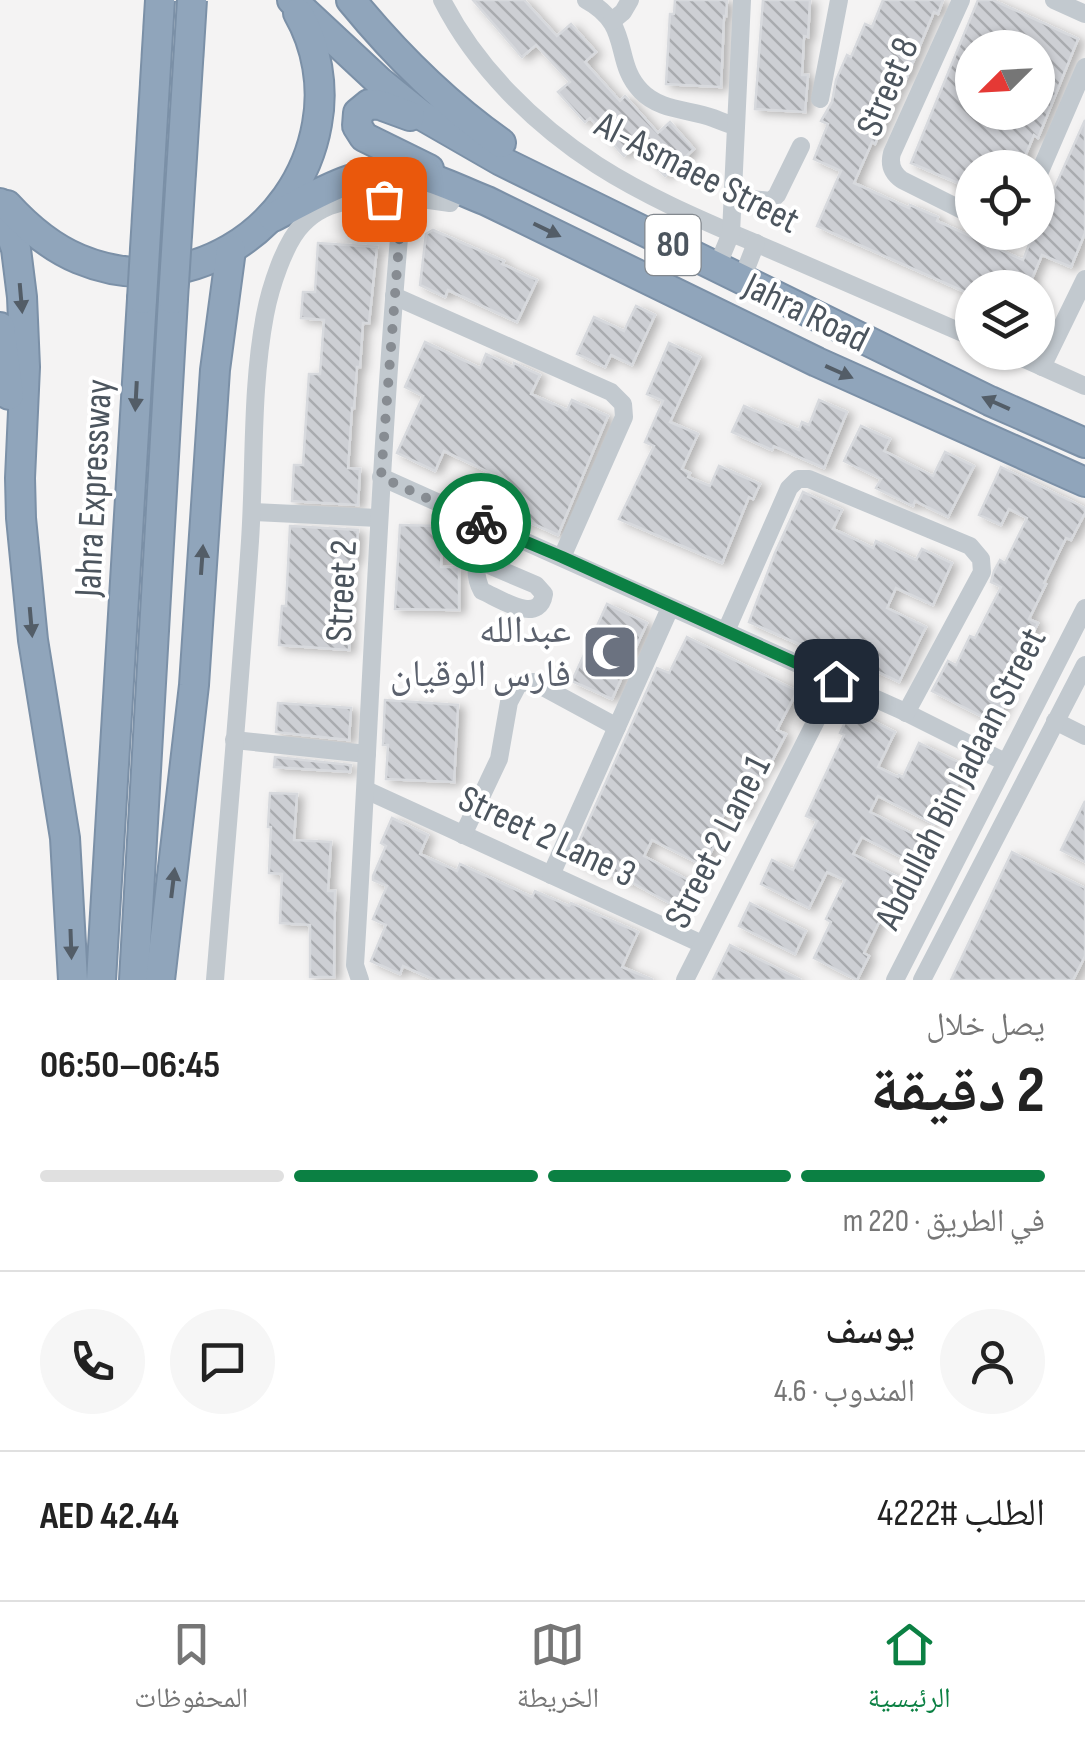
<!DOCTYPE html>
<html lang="ar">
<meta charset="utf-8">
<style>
body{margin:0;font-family:"Sofia Sans Condensed","Noto Naskh Arabic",sans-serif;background:#f6f6f6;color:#222;direction:rtl;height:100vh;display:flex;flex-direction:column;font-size:38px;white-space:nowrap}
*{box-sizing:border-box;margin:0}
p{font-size:32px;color:#767676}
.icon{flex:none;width:55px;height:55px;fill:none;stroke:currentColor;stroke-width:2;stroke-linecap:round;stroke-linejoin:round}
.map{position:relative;height:980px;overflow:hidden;direction:ltr}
.drawer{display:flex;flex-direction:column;background:#fff;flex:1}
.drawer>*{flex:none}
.needle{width:65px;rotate:246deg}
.controls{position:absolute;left:955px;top:30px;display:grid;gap:20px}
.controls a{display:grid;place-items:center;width:100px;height:100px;border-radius:50%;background:#fff;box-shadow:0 2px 8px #0004;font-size:50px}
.pin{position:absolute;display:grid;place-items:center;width:85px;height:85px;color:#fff;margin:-42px;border-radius:20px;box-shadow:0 5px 15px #0006}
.courier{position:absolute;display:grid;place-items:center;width:100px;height:100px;margin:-50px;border:8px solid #0b8043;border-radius:50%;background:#fff;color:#222;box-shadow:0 2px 12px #0007}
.headline em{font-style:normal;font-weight:700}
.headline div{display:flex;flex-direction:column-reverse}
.headline{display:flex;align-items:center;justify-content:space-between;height:170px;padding:0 40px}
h1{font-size:65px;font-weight:700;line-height:75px}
.bar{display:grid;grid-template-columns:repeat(4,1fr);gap:15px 10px;align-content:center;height:120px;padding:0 40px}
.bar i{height:12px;border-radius:8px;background:#e0e0e0}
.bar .current{background:#0b8043}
.bar p{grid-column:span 4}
.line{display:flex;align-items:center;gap:25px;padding:0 40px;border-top:2px solid #e0e0e0}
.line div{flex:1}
.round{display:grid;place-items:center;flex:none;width:105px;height:105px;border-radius:52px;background:#f6f6f6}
.tabs{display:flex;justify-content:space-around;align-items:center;height:140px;border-top:2px solid #e0e0e0;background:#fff;font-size:28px;color:#767676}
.tabs a{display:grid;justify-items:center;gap:5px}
.tabs .current{color:#0b8043}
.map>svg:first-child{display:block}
</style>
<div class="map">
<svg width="1085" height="980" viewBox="0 0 1085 980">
<defs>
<pattern id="building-back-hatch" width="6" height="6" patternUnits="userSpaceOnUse" patternTransform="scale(2.5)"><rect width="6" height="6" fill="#cdcfd4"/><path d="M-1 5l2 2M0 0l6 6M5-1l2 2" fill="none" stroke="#a9abaf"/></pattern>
<filter id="shadow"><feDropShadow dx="5.5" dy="3" stdDeviation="5" flood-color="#0004"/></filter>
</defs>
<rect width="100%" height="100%" fill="#f4f3f3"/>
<!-- building -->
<g fill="url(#building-back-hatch)" stroke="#d7d9dd" stroke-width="2.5" fill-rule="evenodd" filter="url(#shadow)">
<polygon points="473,0 524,0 557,36 571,24 596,52 585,62 620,101 625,96 658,133 670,122 694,149 665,176 637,145 624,156 590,118 585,122 558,92 570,82 536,45 522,57"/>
<polygon points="675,0 727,0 726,16 724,16 721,87 666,84 670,14 674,14"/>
<polygon points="763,0 810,0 808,37 804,36 802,75 808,75 805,112 755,109"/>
<polygon points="883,0 943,0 938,14 934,12 906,79 904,78 875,144 872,142 854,183 909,208 910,205 938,217 937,221 1023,260 1034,232 1038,232 1038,225 1085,120 1085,233 1071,267 1042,255 1028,288 972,288 972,295 817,226 841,171 814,159 828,124 821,121 832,102 836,80 847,55 851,57 865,24 872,27"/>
<path d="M978,0H993L1078,39L1038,138L1034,135L1020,168H972V189L911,163ZM972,48H1038V112H972Z"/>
<polygon points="433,230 504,261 502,264 537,280 517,322 448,290 445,297 420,285 426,234"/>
<polygon points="318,243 377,247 369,323 363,323 360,367 357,367 354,408 352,408 348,468 360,469 358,505 292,501 294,465 303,465 309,374 320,374 324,320 301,318 303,292 315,292"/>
<polygon points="636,306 655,315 632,365 611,355 605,367 577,354 594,317 624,331"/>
<polygon points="425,342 480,368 486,354 513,367 514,363 540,375 531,394 567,410 572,400 608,416 558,535 518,517 516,521 482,505 495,475 444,451 435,471 397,453 423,396 405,387"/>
<polygon points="669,343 700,357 670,422 698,434 682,469 690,473 688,477 710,486 719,466 760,484 753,499 749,497 722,563 619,519 654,446 645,442 663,401 647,394"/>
<polygon points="819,400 847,412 824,468 774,446 772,450 732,432 744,406 799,430 802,422 809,425"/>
<polygon points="861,426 890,439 884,451 933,476 945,452 974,466 948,517 915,501 913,506 876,488 881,479 844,461"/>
<polygon points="1001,467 1085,508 1085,513 1071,540 1066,538 1044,583 1046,584 1029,619 1038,623 1027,646 1020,643 998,686 1010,692 995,723 932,691 948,661 956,665 970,636 975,638 1001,587 991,582 994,571 1000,560 1005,563 1027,518 1009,509 1001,525 979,515"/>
<polygon points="803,492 842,510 833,529 873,548 876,541 916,560 922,549 952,563 933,605 896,588 887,608 926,627 899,682 872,669 877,659 833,641 826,656 749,622 775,553"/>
<polygon points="400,525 443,526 441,567 459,567 459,610 395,609"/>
<polygon points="290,526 358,530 356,560 352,560 349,650 279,645 282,606 286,606"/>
<polygon points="607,604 647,623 612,699 572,681"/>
<polygon points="687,637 797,691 777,730 786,734 770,765 767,763 742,816 727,809 709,843 714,846 704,866 652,840 644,856 688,880 675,906 631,882 631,884 602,870 599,874 572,858 657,668 669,673"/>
<polygon points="385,700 458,705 454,782 386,779 388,745 383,745"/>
<polygon points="278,703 351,708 349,740 276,732"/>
<polygon points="851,710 895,732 878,767 898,777 899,775 903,777 919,743 966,766 952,795 949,793 934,824 878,796 870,812 923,839 911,862 862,837 853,854 908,882 895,907 888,904 864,953 869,956 857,980 814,958 831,922 826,919 845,880 827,872 809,908 761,884 772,860 793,870 817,821 806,816 844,735 840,733"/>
<polygon points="275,757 351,765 350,772 274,767"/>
<polygon points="270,793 297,794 294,840 331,842 328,891 335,891 334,977 310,977 310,925 280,923 282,874 269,873 271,827 268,827"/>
<polygon points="1085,801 1085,862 1061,850"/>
<polygon points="392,818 428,835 420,854 457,871 460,864 532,897 535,891 569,906 571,903 638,932 622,967 653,980 435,980 403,966 400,974 371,961 386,925 373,919 387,886 373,880 373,876 386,846 381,843"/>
<polygon points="1012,852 1085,888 1085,956 1073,980 951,980"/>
<polygon points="750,903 806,931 795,954 739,926"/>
<polygon points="730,945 801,980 713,980"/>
</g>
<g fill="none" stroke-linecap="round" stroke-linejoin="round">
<!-- highway casing -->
<g stroke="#7b90a7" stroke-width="32">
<g id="highway">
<polyline points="292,0 380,82 421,115 501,161 990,401 1085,443"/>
<path d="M351,0C396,55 443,102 501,143"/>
<polyline points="410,116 380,105 369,104 358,113 357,126 364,137 429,169"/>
<polyline points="0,203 16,249 22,297 25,367 20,478 21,518 33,640 65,838 73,980"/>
<path d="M7,205C28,228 50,247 79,259C184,303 298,233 317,124C324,87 317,46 298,13"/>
<path d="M273,217C316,195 362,164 413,174C438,178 463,192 487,201L817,362L1085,482"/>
<polyline points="0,327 9,395"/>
<polyline points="101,980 142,299"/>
<polyline points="134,980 173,299"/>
<polyline points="160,980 194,685 215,370 231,250"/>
</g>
</g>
<!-- minor -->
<g stroke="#c2c9cf" stroke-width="18">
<path d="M442,0C476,67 534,124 597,165C653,201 716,226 776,252C841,280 907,309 972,337"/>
<path d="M586,0C633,25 612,61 641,91C660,111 689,109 713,118C721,121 727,124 736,126"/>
<path d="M961,0L892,153C889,164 892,173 902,180L972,215"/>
<polyline points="1054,0 1085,14"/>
<polyline points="612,21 623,12 630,0"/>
<polyline points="820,99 839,0"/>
<polyline points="1038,176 1085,67"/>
<polyline points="733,197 771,201 777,195 801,146"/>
<polyline points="717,267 731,233 742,0"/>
<polyline points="742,279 756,243"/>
<polyline points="394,296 611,392 623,404 624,417 562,557"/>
<polyline points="1009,352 1085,386"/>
<polyline points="1042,367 1085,279"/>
<polyline points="381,477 903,711 1005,762"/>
<polyline points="252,512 378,518"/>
<path d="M477,560L536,585L544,594C539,626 499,598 482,591C470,570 480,547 486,526"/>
<polyline points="726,631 789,488 798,479 809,479 970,546 981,559 982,572 906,713"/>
<polyline points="1055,721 1085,736"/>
<polyline points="234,740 367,754"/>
<polyline points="366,790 702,944"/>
<polyline points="463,835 499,759 509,702 518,685 525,682 534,682 617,727"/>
<polyline points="551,875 670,608"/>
<path d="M215,980C227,834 240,688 250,541C255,466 251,389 265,315C270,289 284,243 303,224C327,198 370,195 402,204L408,197L450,203L458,190"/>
<path d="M360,980L355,965C371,711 379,457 402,204"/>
<polyline points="685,980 836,681"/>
<polyline points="895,980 1085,608"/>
<polyline points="922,980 1085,665"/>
</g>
<!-- highway -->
<use href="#highway" stroke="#90a5bb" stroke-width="28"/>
<!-- highway-bridge casing -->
<g stroke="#7b90a7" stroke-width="32" stroke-linecap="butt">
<g id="highway-bridge">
<polyline points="142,299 160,0"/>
<polyline points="173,299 192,0"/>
</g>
</g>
<!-- highway-bridge -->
<use href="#highway-bridge" stroke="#90a5bb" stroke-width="28"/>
</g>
<!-- one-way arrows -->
<defs><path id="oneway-solid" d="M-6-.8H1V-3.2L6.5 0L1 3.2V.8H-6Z" transform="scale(2.5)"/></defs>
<g fill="#535d67">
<use href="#oneway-solid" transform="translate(547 230) rotate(26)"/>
<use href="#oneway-solid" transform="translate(21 298) rotate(85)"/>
<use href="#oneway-solid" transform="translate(839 372) rotate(24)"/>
<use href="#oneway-solid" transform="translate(136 396) rotate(93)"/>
<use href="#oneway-solid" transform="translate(996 403) rotate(-156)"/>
<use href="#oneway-solid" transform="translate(202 560) rotate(-86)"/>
<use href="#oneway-solid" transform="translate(31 622) rotate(85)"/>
<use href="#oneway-solid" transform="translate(173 883) rotate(-83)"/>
<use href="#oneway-solid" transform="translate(71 944) rotate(88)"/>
</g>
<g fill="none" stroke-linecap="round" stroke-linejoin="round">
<!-- done -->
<polyline stroke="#878c92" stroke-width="10" stroke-dasharray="0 18" points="384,199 402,204 381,477 481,523"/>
<!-- route -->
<polyline stroke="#0b8043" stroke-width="12" points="481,523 562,557 836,681"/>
</g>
<!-- icons -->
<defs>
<g id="mosque-square" transform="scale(2.875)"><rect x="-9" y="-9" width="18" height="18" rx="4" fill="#6b7280" stroke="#fff"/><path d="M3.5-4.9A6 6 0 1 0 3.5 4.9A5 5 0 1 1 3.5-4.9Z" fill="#fff"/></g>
</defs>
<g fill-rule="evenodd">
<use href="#mosque-square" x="610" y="652"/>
</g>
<g text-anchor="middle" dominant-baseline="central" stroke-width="8" stroke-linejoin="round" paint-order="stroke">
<!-- shield labels -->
<rect fill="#fff" stroke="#82888e" stroke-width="2.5" x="645.5" y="215" width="55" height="60" rx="8"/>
<g font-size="35" font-weight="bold" fill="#4c555e">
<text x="673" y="245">80</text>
</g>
<!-- street labels -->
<g font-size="38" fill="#4c555e" stroke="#fff">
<text transform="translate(888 87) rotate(-67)">Street 8</text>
<text transform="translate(697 173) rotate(27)">Al-Asmaee Street</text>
<text transform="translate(806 313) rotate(26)">Jahra Road</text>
<text transform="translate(94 488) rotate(-87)">Jahra Expressway</text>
<text transform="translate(342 591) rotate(-87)">Street 2</text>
<text transform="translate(961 779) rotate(-63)">Abdullah Bin Jadaan Street</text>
<text transform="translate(547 837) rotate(25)">Street 2 Lane 3</text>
<text transform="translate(718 842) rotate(-63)">Street 2 Lane 1</text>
</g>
<!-- worship labels -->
<g font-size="38" fill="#5b616d" stroke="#fff" text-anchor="end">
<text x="571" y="630">عبدالله<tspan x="571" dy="44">فارس الوقيان</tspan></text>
</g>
</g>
</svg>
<div class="controls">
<a><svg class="needle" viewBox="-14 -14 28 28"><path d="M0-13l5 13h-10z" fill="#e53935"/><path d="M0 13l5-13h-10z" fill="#767676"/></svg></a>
<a><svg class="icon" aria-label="locate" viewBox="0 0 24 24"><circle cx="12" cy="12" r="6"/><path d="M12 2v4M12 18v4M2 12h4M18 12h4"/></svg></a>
<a><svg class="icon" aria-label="layers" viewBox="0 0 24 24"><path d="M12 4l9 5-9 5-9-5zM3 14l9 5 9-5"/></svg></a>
</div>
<div class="pin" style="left:384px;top:199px;background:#ea580c"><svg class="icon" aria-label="bag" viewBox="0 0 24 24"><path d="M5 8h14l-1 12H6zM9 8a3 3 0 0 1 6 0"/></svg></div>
<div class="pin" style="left:836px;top:681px;background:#1f2937"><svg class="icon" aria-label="home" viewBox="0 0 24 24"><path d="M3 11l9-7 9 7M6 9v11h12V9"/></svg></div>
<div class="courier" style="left:481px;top:523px"><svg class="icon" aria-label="bike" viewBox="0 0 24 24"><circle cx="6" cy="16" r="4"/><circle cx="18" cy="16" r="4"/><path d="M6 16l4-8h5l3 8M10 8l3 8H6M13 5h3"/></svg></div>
</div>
<section class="drawer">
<div class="headline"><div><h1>2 دقيقة</h1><p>يصل خلال</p></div><em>06:45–06:50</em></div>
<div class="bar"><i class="current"></i><i class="current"></i><i class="current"></i><i></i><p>في الطريق · 220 m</p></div>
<div class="line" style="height:180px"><a class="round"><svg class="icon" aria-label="person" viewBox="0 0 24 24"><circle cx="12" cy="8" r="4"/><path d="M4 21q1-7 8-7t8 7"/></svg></a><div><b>يوسف</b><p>المندوب · 4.6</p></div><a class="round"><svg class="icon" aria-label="chat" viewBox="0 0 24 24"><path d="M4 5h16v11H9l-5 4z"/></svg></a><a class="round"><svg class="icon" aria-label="phone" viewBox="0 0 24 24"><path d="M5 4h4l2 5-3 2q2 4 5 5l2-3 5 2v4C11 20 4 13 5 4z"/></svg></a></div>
<div class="line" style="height:130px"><div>الطلب #4222</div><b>AED 42.44</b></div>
</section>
<nav class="tabs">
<a class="current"><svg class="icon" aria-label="home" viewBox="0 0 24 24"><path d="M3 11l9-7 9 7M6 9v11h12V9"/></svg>الرئيسية</a>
<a><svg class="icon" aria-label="map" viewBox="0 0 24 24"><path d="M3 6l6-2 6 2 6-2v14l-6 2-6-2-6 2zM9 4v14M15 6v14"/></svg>الخريطة</a>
<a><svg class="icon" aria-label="saved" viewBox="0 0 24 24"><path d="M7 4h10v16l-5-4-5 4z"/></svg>المحفوظات</a>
</nav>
